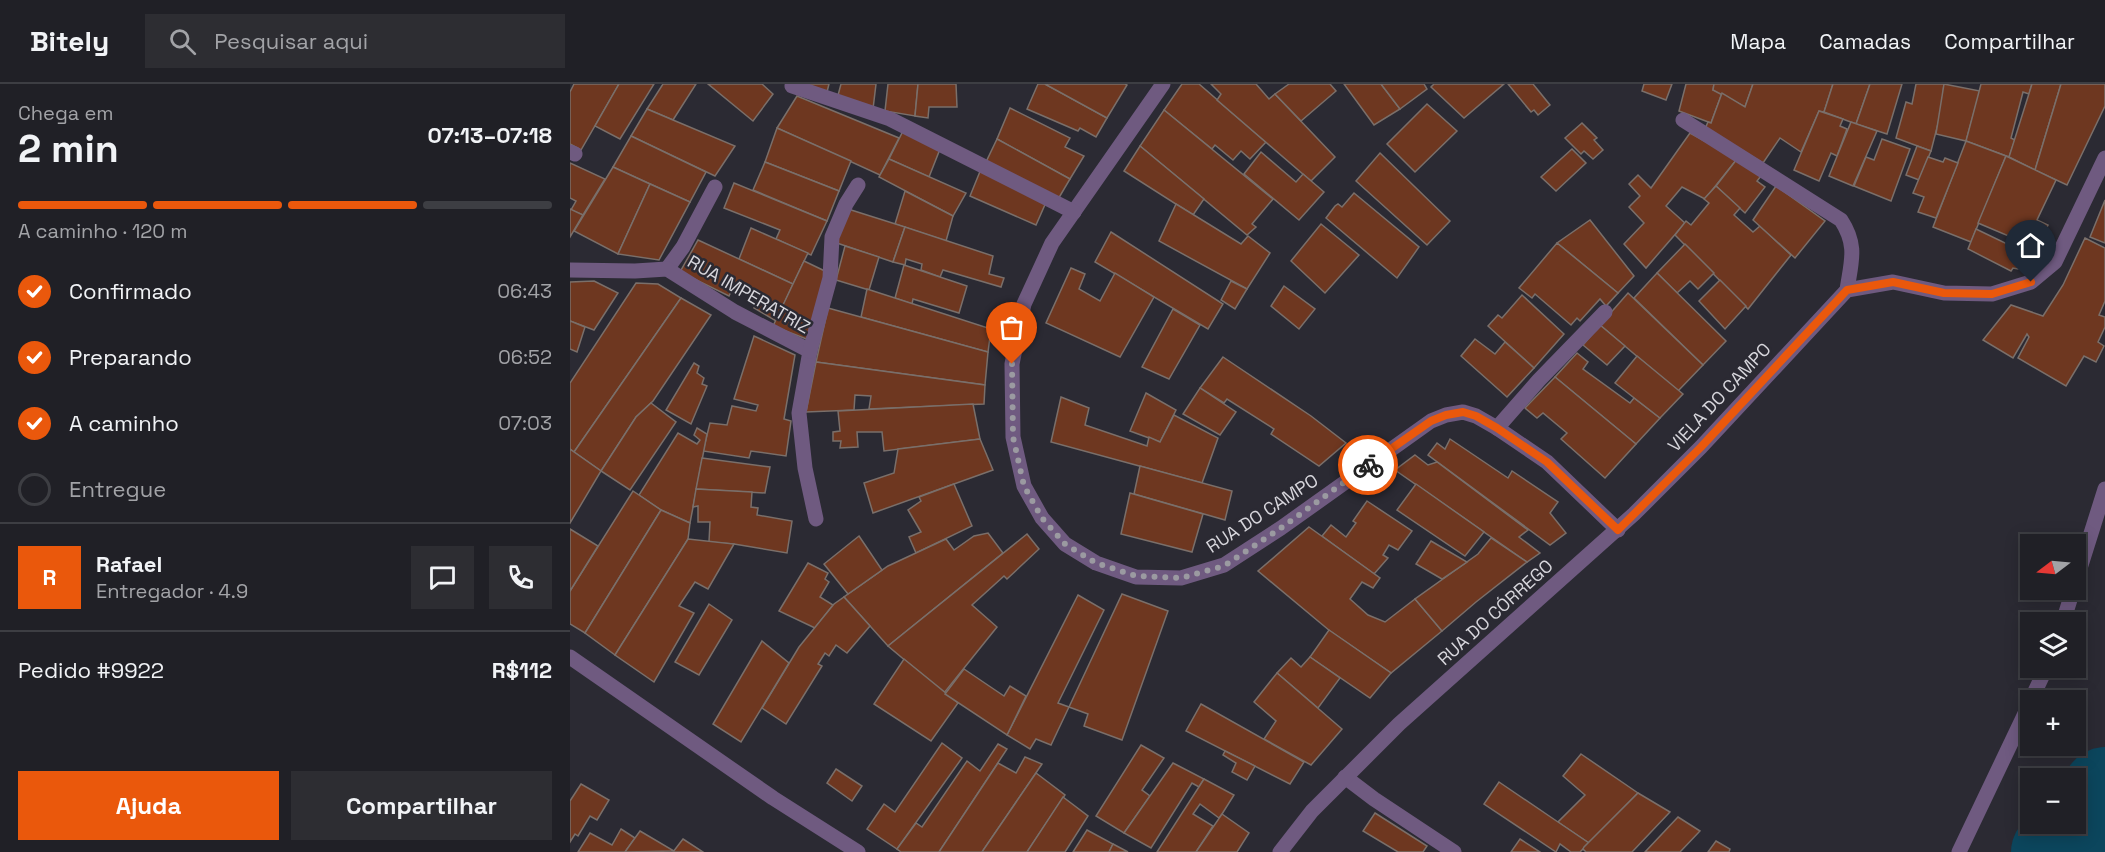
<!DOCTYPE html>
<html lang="pt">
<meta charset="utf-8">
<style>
body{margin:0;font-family:"Space Grotesk",sans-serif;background:#2d2d32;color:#f1f3f6;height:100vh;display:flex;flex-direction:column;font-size:22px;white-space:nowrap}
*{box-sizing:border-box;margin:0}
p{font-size:20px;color:#a2a3a7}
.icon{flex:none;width:33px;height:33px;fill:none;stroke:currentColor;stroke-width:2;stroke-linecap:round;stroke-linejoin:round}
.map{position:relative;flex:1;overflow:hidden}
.drawer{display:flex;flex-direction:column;background:#202026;width:570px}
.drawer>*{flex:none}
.needle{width:39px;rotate:254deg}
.controls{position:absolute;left:1450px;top:450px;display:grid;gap:12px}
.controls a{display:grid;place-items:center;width:66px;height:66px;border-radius:0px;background:#202026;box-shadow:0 3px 15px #0003,0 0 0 2px #3d3e43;font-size:30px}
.pin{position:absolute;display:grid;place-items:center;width:51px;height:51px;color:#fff;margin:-62px -26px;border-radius:50% 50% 50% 0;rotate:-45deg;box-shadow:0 0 6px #0007}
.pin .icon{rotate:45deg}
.courier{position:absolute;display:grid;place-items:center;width:60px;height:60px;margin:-30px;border:4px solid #ea580c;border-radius:50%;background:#fff;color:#222;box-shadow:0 2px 8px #0007}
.summary em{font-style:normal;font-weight:700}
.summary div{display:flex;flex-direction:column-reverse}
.summary{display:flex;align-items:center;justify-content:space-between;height:102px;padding:0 18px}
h1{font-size:39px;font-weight:700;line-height:45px}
.bar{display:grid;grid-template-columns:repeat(4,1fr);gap:9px 6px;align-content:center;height:72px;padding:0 18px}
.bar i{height:8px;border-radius:4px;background:#3d3e43}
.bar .current{background:#ea580c}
.bar p{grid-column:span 4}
.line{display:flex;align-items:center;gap:15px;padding:0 18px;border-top:2px solid #3d3e43}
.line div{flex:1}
.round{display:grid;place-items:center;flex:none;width:63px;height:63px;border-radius:0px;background:#2d2d32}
ol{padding:0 18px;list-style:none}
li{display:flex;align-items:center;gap:18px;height:66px}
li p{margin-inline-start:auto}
li .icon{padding:6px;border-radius:50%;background:#ea580c;color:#fff;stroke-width:4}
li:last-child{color:#a2a3a7}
li i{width:33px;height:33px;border:3px solid #3d3e43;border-radius:50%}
.action{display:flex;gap:12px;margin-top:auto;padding:12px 18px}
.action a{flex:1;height:69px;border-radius:0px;background:#ea580c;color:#fff;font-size:24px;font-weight:700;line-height:69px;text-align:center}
.action a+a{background:#2d2d32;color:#f1f3f6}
header{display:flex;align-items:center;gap:36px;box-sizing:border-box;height:84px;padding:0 30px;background:#202026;border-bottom:2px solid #3d3e43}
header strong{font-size:28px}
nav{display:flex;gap:33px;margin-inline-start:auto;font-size:21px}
.search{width:420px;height:54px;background:#2d2d32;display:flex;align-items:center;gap:15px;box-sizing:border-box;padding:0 21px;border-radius:0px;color:#a2a3a7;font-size:22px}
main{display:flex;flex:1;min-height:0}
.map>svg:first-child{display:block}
</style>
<header>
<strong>Bitely</strong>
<div class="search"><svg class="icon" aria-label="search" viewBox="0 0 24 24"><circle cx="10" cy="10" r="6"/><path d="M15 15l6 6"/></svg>Pesquisar aqui</div>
<nav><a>Mapa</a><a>Camadas</a><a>Compartilhar</a></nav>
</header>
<main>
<section class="drawer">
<div class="summary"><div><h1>2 min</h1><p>Chega em</p></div><em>07:13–07:18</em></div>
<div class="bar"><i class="current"></i><i class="current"></i><i class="current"></i><i></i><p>A caminho · 120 m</p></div>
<ol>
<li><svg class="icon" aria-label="check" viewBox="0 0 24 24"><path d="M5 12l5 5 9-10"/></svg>Confirmado<p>06:43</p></li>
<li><svg class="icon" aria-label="check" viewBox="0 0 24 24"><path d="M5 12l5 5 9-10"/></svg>Preparando<p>06:52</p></li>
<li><svg class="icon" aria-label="check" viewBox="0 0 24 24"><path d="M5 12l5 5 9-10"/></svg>A caminho<p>07:03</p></li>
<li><i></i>Entregue</li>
</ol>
<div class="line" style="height:108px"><b class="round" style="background:#ea580c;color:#fff">R</b><div><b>Rafael</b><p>Entregador · 4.9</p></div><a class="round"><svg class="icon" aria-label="chat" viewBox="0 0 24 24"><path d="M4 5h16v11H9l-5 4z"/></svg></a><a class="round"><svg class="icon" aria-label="phone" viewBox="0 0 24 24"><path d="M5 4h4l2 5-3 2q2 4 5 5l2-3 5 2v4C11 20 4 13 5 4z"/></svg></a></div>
<div class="line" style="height:78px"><div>Pedido #9922</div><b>R$112</b></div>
<div class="action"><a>Ajuda</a><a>Compartilhar</a></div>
</section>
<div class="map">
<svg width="1535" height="768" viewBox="0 0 1535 768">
<rect width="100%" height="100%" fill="#2b2a33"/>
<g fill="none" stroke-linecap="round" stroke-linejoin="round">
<!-- river -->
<polyline stroke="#0c465d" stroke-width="84" points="1483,768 1535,705"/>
</g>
<!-- building -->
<g fill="#6e3720" stroke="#7a6f6a" stroke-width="1.5">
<polygon points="4,0 49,0 11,66 0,60 0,8"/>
<polygon points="49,0 84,0 50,55 25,42"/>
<polygon points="93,0 126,0 103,36 77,25"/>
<polygon points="138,0 192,0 203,10 183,37"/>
<polygon points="229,0 259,0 256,12"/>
<polygon points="271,0 306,0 303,25 267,15"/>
<polygon points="318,0 348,0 345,32 315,27"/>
<polygon points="348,0 386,0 387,23 359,23 358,34 345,32"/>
<polygon points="468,0 475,0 537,34 526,53 510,44 508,47 457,25"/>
<polygon points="475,0 555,0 557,1 537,34"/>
<polygon points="612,0 629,0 696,58 680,75 671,67 663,76 645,61 642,65 594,26"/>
<polygon points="641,0 686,0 699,15 705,10 765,73 741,97 647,16 651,10"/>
<polygon points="719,0 760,0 766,7 731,37 705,10"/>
<polygon points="774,0 811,0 830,25 804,41"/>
<polygon points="811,0 854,0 857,5 830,25"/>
<polygon points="864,0 934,0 894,34 861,3"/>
<polygon points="938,0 963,0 980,21 968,31 964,26 961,28"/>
<polygon points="1074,0 1102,0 1096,16 1072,7"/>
<polygon points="1116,0 1144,0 1143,6 1152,9 1141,39 1109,27"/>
<polygon points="1144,0 1183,0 1175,23 1143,6"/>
<polygon points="1183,0 1263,0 1254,28 1249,27 1231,68 1210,54 1193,79 1135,45 1138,38 1141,39 1152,9 1175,23"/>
<polygon points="1263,0 1300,0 1286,40 1254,28"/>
<polygon points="1300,0 1332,0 1317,50 1286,40"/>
<polygon points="1346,0 1374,0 1371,28 1361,67 1326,54 1336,18 1342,20"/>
<polygon points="1374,0 1410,7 1396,57 1366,50"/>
<polygon points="1411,0 1462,0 1459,10 1453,8 1441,54 1445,56 1439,73 1396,57"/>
<polygon points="1462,0 1491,0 1465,86 1439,73"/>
<polygon points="1491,0 1535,0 1535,22 1497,101 1465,86"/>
<polygon points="227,12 329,54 310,91 207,44"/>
<polygon points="857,20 887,47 845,88 817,60"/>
<polygon points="440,24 500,54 495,63 514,72 500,95 427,55"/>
<polygon points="77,25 103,36 165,62 145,92 61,52"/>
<polygon points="594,26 703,115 682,140 686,143 677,151 570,62"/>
<polygon points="1249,27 1273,35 1270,42 1277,45 1267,72 1261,69 1249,97 1224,86"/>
<polygon points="1281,38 1307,47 1283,102 1259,92"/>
<polygon points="1012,39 1027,54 1024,56 1033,66 1023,75 1014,67 1011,70 995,54"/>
<polygon points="207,44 281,77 269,107 195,78"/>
<polygon points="333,47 370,65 359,93 319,75"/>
<polygon points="1120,49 1167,75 1135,115 1112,103 1096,122 1115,139 1076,184 1054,160 1074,139 1059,123 1070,112 1059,100 1068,91 1081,104"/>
<polygon points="61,52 136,88 120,118 43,83"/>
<polygon points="427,55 500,95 487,117 416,78"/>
<polygon points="1312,55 1340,65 1321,117 1284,102 1296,73 1304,76"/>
<polygon points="1396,57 1436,72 1401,158 1363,143"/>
<polygon points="570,62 634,115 623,131 554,87"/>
<polygon points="1347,62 1361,67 1349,96 1336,91"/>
<polygon points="1002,65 1016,79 986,107 971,93"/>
<polygon points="691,68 726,98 733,90 754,108 729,136 674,90"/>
<polygon points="810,69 880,137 857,161 786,97"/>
<polygon points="1436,72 1486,96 1467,136 1478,141 1467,164 1408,139"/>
<polygon points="1358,73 1373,78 1375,74 1388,79 1366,134 1348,128 1354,113 1343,109"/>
<polygon points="319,75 396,109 383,132 309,93"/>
<polygon points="1167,75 1191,92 1187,97 1195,103 1175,129 1146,102"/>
<polygon points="195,78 269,107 257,137 183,106"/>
<polygon points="0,79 35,95 13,131 1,126 6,117 0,114"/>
<polygon points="43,83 80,100 48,170 4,147"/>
<polygon points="411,85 477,116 466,141 400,112"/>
<polygon points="164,99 257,137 241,171 206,155 210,146 154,124"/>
<polygon points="80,100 120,118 89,176 48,170"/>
<polygon points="1146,102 1170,124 1164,131 1183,148 1190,142 1221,171 1178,225 1105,151 1116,137 1121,141 1139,119 1134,115"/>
<polygon points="1206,102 1255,137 1225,174 1183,136"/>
<polygon points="335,107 383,132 376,157 325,140"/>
<polygon points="784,109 849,163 827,194 756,134 765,122 768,120 772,123"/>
<polygon points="1535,116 1535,159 1520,153"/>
<polygon points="606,120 671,160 678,152 700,169 677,205 589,157"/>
<polygon points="0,125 13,131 0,153"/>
<polygon points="278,125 335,143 323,178 264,158"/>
<polygon points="1020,136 1064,192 1048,209 987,159"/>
<polygon points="751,140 789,171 755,209 721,177"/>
<polygon points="335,143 423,172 419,190 434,194 431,203 373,186 370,193 351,186 352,180 336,175 335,181 323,178"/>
<polygon points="181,144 238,169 223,200 169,175"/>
<polygon points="1406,145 1456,169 1448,185 1443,184 1441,187 1398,165"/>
<polygon points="541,148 653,220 638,245 525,178"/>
<polygon points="1515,154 1535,164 1535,217 1529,231 1535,233 1535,243 1528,258 1534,262 1526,278 1514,272 1496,302 1448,274 1459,253 1457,250 1443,274 1413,256 1441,221 1473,232 1493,201"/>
<polygon points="128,156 223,200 206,237 184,224 188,213 164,201 159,212 110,188"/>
<polygon points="987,159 1048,209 1036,222 1030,215 1010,237 1007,234 1001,241 965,210 962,214 949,204"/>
<polygon points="1115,160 1144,189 1128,205 1120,197 1107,209 1087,189"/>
<polygon points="275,162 309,173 299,206 266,196"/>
<polygon points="234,177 259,189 239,256 203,242"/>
<polygon points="334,181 397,202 389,229 343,215 342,220 325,214"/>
<polygon points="501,184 515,190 509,205 530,217 545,189 584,213 550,273 476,239"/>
<polygon points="1087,189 1156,257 1133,281 1064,214"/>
<polygon points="1150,196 1176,222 1155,245 1129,217"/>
<polygon points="24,197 48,209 24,246 0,237 0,198"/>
<polygon points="661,197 677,205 665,225 651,216"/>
<polygon points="66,199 88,200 111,214 4,368 0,365 0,299"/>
<polygon points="714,202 745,225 729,245 701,222"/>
<polygon points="297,205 421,245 418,268 291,233"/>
<polygon points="1058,209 1133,281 1108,307 1030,241"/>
<polygon points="952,211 994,250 964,284 918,242 928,231 932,234"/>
<polygon points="111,214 141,231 83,317 66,333 31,387 4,368"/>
<polygon points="258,224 418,268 415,301 246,278"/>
<polygon points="603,225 630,241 599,295 572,283"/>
<polygon points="0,237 15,243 7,268 0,265"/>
<polygon points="1030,241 1055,262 1037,281 1013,261"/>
<polygon points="184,252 225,271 214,335 221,337 216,372 181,367 179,374 133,367 140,339 157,341 162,322 186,327 188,321 164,315"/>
<polygon points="905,255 925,270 935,258 964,284 937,313 891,272"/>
<polygon points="1007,269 1018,278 1013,285 1060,319 1064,314 1090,334 1066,360 985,293"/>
<polygon points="1067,272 1113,310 1090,334 1045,299"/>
<polygon points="653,273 741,332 776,359 749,382 701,350 704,345 657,315 654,319 630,304"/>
<polygon points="246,278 415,301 414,320 299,325 301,312 285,311 284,326 236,328"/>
<polygon points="124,279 129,282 127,289 134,294 132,300 137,302 121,340 96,326"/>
<polygon points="985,293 1066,360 1035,394 991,355 997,349 973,329 967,334 955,324"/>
<polygon points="630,304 666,328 650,351 613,330"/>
<polygon points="576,309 606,326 590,358 560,347"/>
<polygon points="491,313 519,324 515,341 577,362 579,353 590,358 604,331 648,354 632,399 481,358"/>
<polygon points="81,319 106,338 60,406 31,387 66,333"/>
<polygon points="403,320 410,355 314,367 312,348 287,348 288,363 270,364 271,357 263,357 263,348 270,347 268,327"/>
<polygon points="127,344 137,350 120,439 91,426 69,411 108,349 127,360 130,356 124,351"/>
<polygon points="410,355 423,386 303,429 294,399 324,389 328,365"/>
<polygon points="880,355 938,394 942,387 988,418 980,429 996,449 980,461 858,371 867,359 875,365"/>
<polygon points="0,365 31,387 0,439"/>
<polygon points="845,371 858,381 867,378 958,446 949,453 970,469 957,478 825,386"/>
<polygon points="132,374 200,383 195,409 126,405"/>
<polygon points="570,382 662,407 655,436 564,410"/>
<polygon points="384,400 402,442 346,469 339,453 351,448 338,426 351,417 349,413"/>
<polygon points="846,400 914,448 895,472 827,426"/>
<polygon points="126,405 182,408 181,423 188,424 187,431 222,437 217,469 164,460 139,458 140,438 128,438 128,422 123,423"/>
<polygon points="63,407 91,426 15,549 0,540 0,507"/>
<polygon points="560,409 633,430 622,468 551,450"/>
<polygon points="797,417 842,447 828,466 819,461 813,471 818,474 804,490 752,452 761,441 776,453 786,439 783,437"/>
<polygon points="91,426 120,439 118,455 45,571 15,549"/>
<polygon points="739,443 810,494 803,504 792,498 780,515 798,531 815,538 845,515 872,547 821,589 760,547 688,487"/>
<polygon points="0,445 28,462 0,507"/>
<polygon points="418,449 433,469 318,562 274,513 318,482 376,455 384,466 404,452"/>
<polygon points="457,450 469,465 437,495 434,492 402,521 427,543 374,609 318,562"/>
<polygon points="289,452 312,486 278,510 254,480"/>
<polygon points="921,454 957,478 906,518 872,547 845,515 908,470"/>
<polygon points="118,455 164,460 138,505 125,498 109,522 124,529 84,598 45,571"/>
<polygon points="861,457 897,478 872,495 846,480"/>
<polygon points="238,479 258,489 255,495 259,498 250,513 263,521 245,544 209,527"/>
<polygon points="552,510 598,527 552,656 514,642 518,630 499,623"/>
<polygon points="508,511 534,526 488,619 499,623 481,661 466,655 460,665 437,651"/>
<polygon points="274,513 300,542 277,569 266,561 259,572 255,569 248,580 252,582 216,640 192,624 229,563 264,520"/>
<polygon points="139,520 162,536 129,591 105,578"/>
<polygon points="759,546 821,589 800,614 740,573"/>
<polygon points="192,557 219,579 171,658 143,640"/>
<polygon points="740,573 770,594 748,624 707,589 721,574 731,583"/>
<polygon points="334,575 388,619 361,657 304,620"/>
<polygon points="394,585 434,612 440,602 456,612 437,651 375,610"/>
<polygon points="707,589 772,645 741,681 694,655 706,637 684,618"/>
<polygon points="631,620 734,678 720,700 616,647"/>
<polygon points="372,659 392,674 327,765 297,745 314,720 325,728"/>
<polygon points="428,660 437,665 369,768 331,768 327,765 346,739 352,743 397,677 410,687"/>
<polygon points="571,661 594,674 572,706 580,712 554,749 526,732"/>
<polygon points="655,667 685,682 677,696 662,688 666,679 653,671"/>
<polygon points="1011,670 1068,709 1019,759 988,738 1015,711 993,692"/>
<polygon points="455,673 472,680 412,768 369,768 428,679 446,689"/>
<polygon points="603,679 634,695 629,703 622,699 581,764 554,749"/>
<polygon points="266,685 292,702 282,717 257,699"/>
<polygon points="466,689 495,711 457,768 412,768"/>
<polygon points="634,695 664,711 652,730 649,734 630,720 623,730 643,742 626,768 587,768"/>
<polygon points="929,698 988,738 1019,759 1010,768 1001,768 990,760 986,768 914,720"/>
<polygon points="11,700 39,716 27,736 20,732 8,752 5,750 0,758 0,717"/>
<polygon points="1068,709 1100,728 1062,768 1016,768 1013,765 1014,763"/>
<polygon points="493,713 518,732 495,768 457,768"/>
<polygon points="805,729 857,762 853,768 828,768 793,747"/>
<polygon points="652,730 679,749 667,768 626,768"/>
<polygon points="1108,733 1130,747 1110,768 1075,768"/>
<polygon points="51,745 65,754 55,768 8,768 20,749 42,761"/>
<polygon points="517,746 543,760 539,768 503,768"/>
<polygon points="70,747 104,767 55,768"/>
<polygon points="113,755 133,768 103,768"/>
<polygon points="950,755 970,768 941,768"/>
<polygon points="1146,757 1160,765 1159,768 1138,768"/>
<polygon points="543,760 558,768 539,768"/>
</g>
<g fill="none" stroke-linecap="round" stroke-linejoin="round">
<!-- minor -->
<g stroke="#6f5a80" stroke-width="15">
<polyline points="593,0 482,159 454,220 442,280 443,353 454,402 472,434 495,460 526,479 566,493 611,494 654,481 711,444 861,337 876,331 893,328 906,332 927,344 977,378 1048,446"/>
<polyline points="222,2 320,35 504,128"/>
<path d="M1113,36L1271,136C1288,162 1281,178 1277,206"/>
<polyline points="0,68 5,70"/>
<polyline points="97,185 113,163 145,103"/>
<polyline points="0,186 65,187 97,185 165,228 240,267 229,329 235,384 246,435"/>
<polyline points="240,267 260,194 262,153 276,120 288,101"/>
<polyline points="927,344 969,296 1035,228"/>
<polyline points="1506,497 1535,405"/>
<polyline points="1493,538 1503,506"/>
<polyline points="0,573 203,714 288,768"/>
<polyline points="1461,616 1476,584"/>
<polyline points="775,693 804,715 884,768"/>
<polyline points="710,768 742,727 829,640 1064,430 1131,363 1277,206 1323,198 1374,209 1422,210 1461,198 1485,178 1535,74"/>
<polyline points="1389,768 1461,617"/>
</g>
</g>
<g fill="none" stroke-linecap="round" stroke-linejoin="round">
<!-- done -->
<polyline stroke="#9b9aa1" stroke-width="6" stroke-dasharray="0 10.8" points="442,280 443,353 454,402 472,434 495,460 526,479 566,492 611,494 654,482 711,444 798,381"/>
<!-- route -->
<polyline stroke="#ea580c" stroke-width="8" points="798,381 861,337 876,331 893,328 906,332 927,344 977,378 1048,446 1131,363 1277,206 1323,198 1374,209 1422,210 1461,198"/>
</g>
<g text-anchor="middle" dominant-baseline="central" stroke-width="5" stroke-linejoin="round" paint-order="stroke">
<!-- street labels -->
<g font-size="18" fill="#d7d6dc" stroke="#2b2a33">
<text transform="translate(179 210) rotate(30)">RUA IMPERATRIZ</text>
<text transform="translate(1149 313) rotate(-47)">VIELA DO CAMPO</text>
<text transform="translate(692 429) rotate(-33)">RUA DO CAMPO</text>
<text transform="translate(925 528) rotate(-42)">RUA DO CÓRREGO</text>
</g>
</g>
</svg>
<div class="controls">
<a><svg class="needle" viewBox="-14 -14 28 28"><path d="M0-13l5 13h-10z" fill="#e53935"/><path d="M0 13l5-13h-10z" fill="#a2a3a7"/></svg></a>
<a><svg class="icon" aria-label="layers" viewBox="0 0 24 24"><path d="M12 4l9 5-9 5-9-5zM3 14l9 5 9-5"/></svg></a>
<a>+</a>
<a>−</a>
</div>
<div class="pin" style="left:442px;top:280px;background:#ea580c"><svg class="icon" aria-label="bag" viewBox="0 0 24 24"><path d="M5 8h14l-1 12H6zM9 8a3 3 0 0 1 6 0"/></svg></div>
<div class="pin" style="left:1461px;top:198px;background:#1f2937"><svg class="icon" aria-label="home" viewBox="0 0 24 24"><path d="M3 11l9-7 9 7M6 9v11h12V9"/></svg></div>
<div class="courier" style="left:798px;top:381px"><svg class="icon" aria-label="bike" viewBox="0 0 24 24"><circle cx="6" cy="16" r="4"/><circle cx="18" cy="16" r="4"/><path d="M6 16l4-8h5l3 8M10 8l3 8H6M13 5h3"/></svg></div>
</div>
</main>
